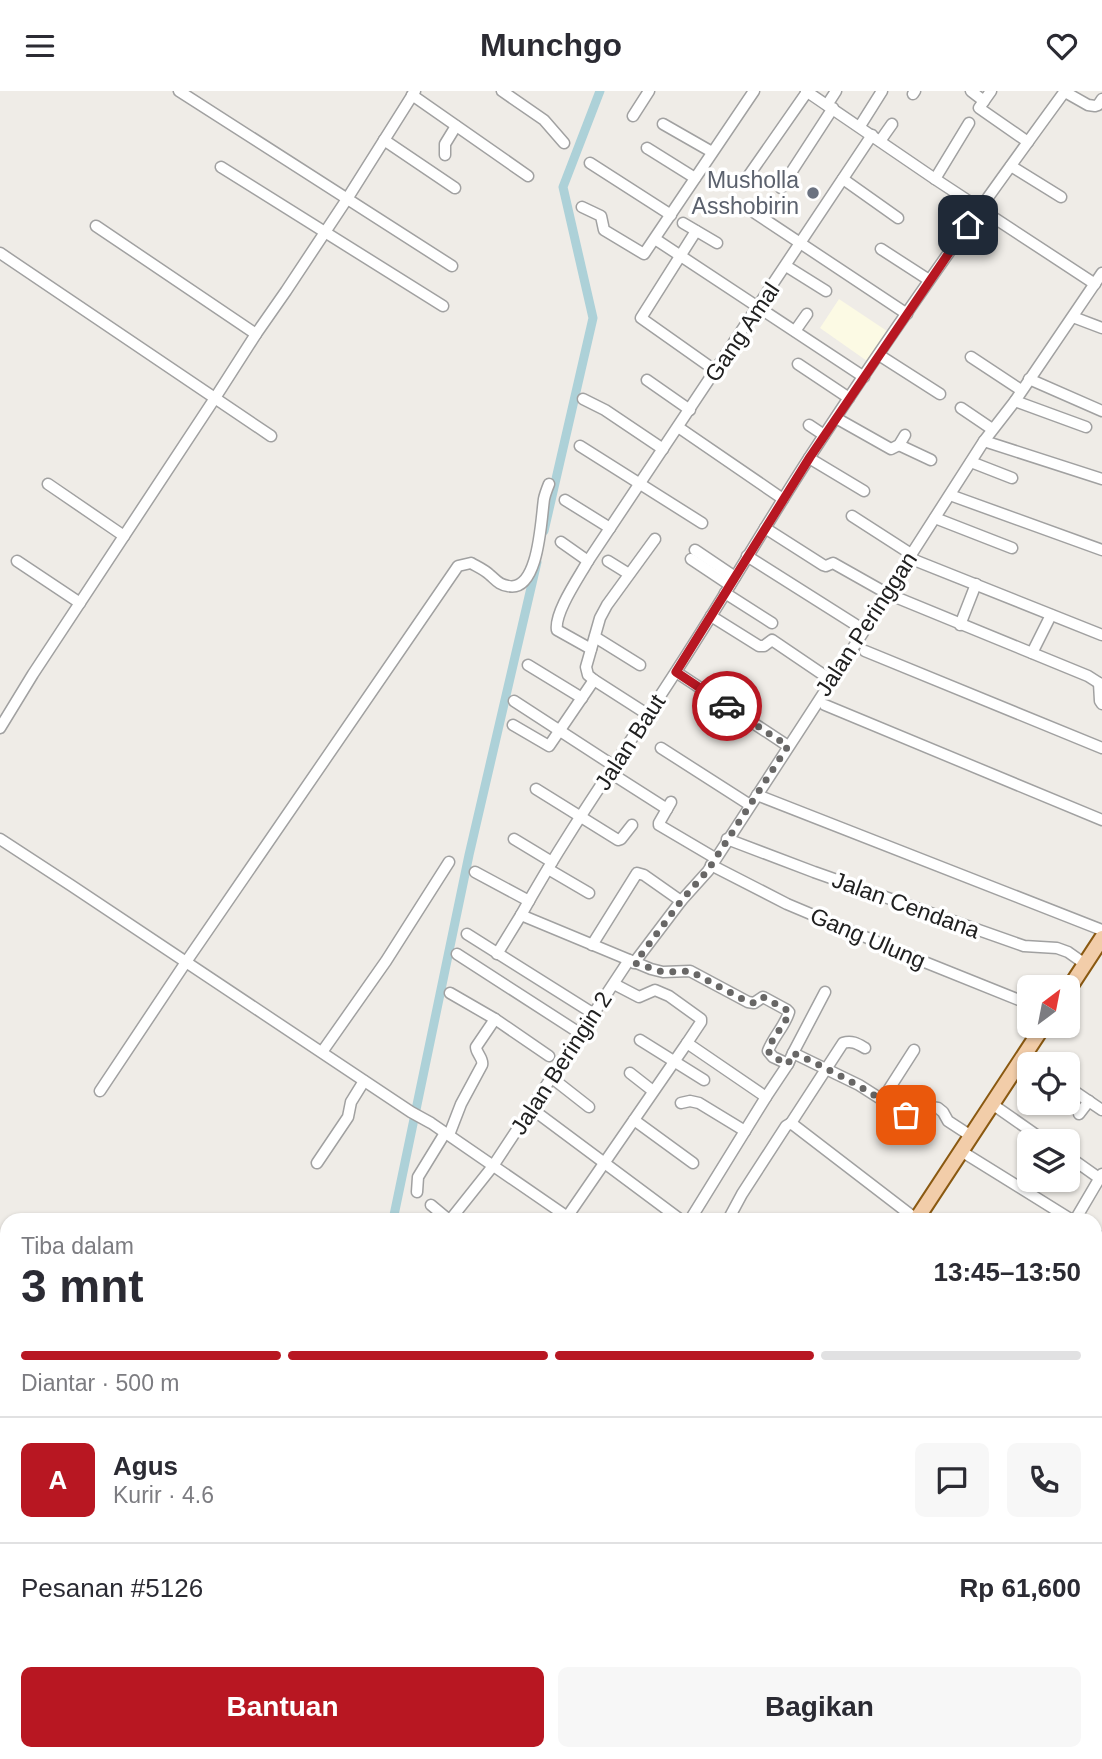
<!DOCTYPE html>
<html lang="id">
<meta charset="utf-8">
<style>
body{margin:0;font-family:Helvetica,sans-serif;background:#f7f7f7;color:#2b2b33;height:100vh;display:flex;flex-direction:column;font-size:26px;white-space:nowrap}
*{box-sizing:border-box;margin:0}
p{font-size:23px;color:#7c7c81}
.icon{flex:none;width:38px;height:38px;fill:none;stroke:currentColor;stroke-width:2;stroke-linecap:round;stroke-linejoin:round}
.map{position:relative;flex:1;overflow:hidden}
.side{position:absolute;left:0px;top:1122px;width:1102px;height:548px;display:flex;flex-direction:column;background:#fff;border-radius:21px 21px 0 0;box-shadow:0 2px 5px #0004}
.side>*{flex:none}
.needle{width:46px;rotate:32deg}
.controls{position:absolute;left:1017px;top:884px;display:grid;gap:14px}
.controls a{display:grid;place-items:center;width:63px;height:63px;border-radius:10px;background:#fff;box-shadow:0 2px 5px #0004;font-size:35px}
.pin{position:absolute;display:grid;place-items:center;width:60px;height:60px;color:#fff;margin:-30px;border-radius:14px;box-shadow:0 4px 10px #0006}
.courier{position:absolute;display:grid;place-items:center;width:70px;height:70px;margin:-35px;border:5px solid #b81722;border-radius:50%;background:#fff;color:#222;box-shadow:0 2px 9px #0007}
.headline em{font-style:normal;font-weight:700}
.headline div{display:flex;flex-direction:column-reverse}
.headline{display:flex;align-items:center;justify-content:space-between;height:119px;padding:0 21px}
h1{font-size:46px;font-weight:700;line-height:52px}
.bar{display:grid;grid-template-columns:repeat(4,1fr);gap:10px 7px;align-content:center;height:84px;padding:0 21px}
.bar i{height:9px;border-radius:5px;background:#e1e1e2}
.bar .on{background:#b81722}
.bar p{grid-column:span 4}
.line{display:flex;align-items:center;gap:18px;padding:0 21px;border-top:2px solid #e1e1e2}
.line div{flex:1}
.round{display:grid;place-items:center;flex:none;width:74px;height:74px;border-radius:10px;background:#f7f7f7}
.cta{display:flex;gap:14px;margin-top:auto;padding:14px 21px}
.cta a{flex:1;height:80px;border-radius:10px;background:#b81722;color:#fff;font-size:28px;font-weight:700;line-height:80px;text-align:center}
.cta a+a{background:#f7f7f7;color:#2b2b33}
header{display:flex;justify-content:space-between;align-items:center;height:91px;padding:0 21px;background:#fff;font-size:32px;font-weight:700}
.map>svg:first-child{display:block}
</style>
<header><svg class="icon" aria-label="menu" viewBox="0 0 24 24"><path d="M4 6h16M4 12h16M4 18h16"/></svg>Munchgo<svg class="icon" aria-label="heart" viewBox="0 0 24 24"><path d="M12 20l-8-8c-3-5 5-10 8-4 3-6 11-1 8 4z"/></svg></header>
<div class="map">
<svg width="1102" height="1668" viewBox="0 0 1102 1668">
<rect width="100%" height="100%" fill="#efece7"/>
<!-- education -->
<polygon fill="#fcfae4" points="839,208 887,240 867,270 820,237"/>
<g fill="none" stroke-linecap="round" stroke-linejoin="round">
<!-- canal -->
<g stroke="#add1d8" stroke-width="9">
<polyline points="544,440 593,227 563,96 600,0"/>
<polyline points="393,1129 469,764 537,471"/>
<polyline points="238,1668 240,1662"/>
</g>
<!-- street casing -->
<g stroke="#a1a1a1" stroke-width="13">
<g id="street">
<polyline points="179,0 452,175"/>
<polyline points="502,0 544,29 564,52"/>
<polyline points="806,0 935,88 1095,193"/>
<polyline points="971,0 984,10"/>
<polyline points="991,0 979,17 1028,51"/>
<polyline points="1065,1 1088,14 1095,15 1098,14 1102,8"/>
<polyline points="913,3 915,0"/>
<polyline points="412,4 528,85"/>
<polyline points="827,14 836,0"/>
<polyline points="633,25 649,0"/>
<polyline points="663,33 712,61"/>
<polyline points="860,35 882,0"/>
<polyline points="384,49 455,97"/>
<polyline points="880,50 892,33"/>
<polyline points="647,57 695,87"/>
<polyline points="445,64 445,53 456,35"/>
<polyline points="590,72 671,124"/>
<polyline points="1011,75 1061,106"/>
<polyline points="221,76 443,215"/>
<polyline points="747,87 807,1"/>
<polyline points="843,88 898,127"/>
<polyline points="935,88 969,32"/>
<polyline points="781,97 833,17"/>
<polyline points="582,116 601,125 604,139 644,163 754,0"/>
<polyline points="749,118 907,223"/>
<polyline points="683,132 717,152"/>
<polyline points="96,135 256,243"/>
<polyline points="696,140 641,227 716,280"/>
<polyline points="655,148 864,286"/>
<polyline points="881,158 929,189"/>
<polyline points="0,162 271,345"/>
<polyline points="786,175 826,200"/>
<polyline points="1073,226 1102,237"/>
<polyline points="795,240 807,223"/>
<polyline points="879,264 940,303"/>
<polyline points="971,266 1021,299"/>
<polyline points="798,273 849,307"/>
<polyline points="1029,288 1102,320"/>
<polyline points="647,289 690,319"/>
<polyline points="583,308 605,319 663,358"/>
<polyline points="1015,310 1086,336"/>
<polyline points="961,317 992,338"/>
<polyline points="836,327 891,358 899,354 905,344"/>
<polyline points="809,334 824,344"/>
<polyline points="678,336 783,408"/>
<polyline points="984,350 1102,388"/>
<polyline points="899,354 931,369"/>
<polyline points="580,355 702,432"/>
<polyline points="809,367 864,400"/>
<polyline points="971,371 1012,387"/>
<polyline points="48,393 124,445"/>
<polyline points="950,404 1102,459"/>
<polyline points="565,409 610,437"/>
<polyline points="852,425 911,463"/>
<polyline points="935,427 1012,457"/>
<polyline points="765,437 823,474 826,475 833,472 888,503 1088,585 1099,592"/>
<polyline points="561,451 588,470"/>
<polyline points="695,459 735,486"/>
<polyline points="747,465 864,539"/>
<polyline points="909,467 1102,544"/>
<polyline points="691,468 730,494"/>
<polyline points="17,470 80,512"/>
<polyline points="608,470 629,483"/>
<polyline points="725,502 772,532"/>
<polyline points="711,525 759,555 764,555 772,549 831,589"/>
<polyline points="960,534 976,493"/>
<polyline points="595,546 640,574"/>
<path d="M591,558L557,539C554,522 579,486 588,470L872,44"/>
<polyline points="865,560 1102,657"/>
<polyline points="1032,562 1051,524"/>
<polyline points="528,574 582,607"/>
<polyline points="676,581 788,655"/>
<polyline points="1099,592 1100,610 1102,613"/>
<polyline points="514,610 614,675"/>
<polyline points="825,614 1102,729"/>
<polyline points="647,623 594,589 588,584 586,576 600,527 607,514 655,448"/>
<polyline points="513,634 549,655 594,589"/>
<polyline points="0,637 33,583 215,307 256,243 286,200 347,108 415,0"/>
<polyline points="661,657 750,714"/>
<polyline points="609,681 667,718"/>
<polyline points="536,698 618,749 621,748 632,734"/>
<polyline points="757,704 1102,839"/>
<polyline points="671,711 659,732 659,734 715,767"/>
<polyline points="0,748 72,795 411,1021 431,1032 572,1129"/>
<polyline points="514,748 552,771"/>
<polyline points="727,748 814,781 1024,855 1057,857 1068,861 1085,873"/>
<polyline points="711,774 787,813 927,872 1029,913"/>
<polyline points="548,778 589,802"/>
<polyline points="475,781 529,810"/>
<polyline points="467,843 594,923"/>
<polyline points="592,854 637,782 644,784 681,810"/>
<polyline points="457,863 581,943"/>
<polyline points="497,863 521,824"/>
<polyline points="634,872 681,810 708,780 888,503 909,467 984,350 1015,310 1102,182"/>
<polyline points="614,893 639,906 655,899 669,905 701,928 701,931 687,952"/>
<polyline points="450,902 495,928 549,965"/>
<polyline points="640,949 704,989"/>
<polyline points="322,961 386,870 449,771"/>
<polyline points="793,962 825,901"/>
<path d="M788,973L773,966L768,960C773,946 785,935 789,921L787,919L763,906L754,912L748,911L690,880L663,881L651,878L521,824C572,732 635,646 691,557C732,493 770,427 811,364C892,240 978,119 1065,0"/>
<polyline points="630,982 653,1000"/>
<polyline points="552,987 589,1016"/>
<polyline points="1068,996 1102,1019"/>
<path d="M100,1000L186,871L458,475L471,472C478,476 485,479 490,484C496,489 499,494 508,495C539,502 541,428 544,408C545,403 547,398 549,393"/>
<polyline points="882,1009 914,959"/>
<polyline points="681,1012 690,1010 699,1012 745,1040"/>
<polyline points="992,1013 1045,1050"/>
<polyline points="532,1018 681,1129"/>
<polyline points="1079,1023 1089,1010"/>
<polyline points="634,1029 693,1072"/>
<path d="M791,1032L843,952C852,949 858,953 865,957"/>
<path d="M449,1044L461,1013L482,974C484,968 476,962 476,956L495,928"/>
<polyline points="961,1060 1072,1129"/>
<polyline points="1068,1065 1099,1087"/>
<polyline points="317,1072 348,1026 351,1011 364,990"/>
<polyline points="417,1101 418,1086 445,1042"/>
<polyline points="431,1114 449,1129"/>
<polyline points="567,1126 687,952 766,1006"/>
<polyline points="450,1129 493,1075 629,869"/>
<polyline points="690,1129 766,1006 788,973 793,962 859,994 906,1024 923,1015 938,1017 943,1021 948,1030 971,1045"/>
<polyline points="728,1129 742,1103 786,1035 791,1032 916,1128"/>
<polyline points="1075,1129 1102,1083"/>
<polyline points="1096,1143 1102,1147"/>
<polyline points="1096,1187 1102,1192"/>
<polyline points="1096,1228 1102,1232"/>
<polyline points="1096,1273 1102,1277"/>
<polyline points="1096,1313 1102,1302"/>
<polyline points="1096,1322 1102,1327"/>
<polyline points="1096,1386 1100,1389 1096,1396"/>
<polyline points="1096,1404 1102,1409"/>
<polyline points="1096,1500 1102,1488"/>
<polyline points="1096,1638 1102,1641"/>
<polyline points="89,1662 97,1668"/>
<polyline points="418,1662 427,1668"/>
<polyline points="740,1662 745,1668"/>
<polyline points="787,1662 795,1668"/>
<polyline points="827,1662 835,1668"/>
<polyline points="989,1662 992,1664"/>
<polyline points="172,1668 174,1662"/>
<polyline points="222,1668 225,1662"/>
<polyline points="351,1668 354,1662"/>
<polyline points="445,1668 449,1662"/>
<polyline points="671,1668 675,1662"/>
<polyline points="756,1668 760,1662"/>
</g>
</g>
<!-- primary casing -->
<g stroke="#8a5911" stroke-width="18">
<g id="primary">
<polyline points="1068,899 1102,847"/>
<polyline points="916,1129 1044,934"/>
<polyline points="562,1668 565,1662"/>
</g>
</g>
<!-- street -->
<use href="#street" stroke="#fff" stroke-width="10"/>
<!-- primary -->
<use href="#primary" stroke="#f2cda9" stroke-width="14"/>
</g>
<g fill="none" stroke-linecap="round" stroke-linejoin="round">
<!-- done -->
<path stroke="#686766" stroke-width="7" stroke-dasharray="0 12.6" d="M727,615L788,655L708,779L681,810L635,872L663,881L690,880L748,911L754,912L763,906L787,919L789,921L787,927L769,955L768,960L773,966L788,973L793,962C833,979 870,1001 906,1024"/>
<!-- route -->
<polyline stroke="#b81722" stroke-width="9" points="727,615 676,581 810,366 968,134"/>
</g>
<!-- markers -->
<circle fill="#6b7280" stroke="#fff" stroke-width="2.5" cx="813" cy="102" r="7"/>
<g text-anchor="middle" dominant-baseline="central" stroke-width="7" stroke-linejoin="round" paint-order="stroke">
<!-- worship labels -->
<g font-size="23" fill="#5b616d" stroke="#fff" text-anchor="end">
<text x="799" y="89">Musholla<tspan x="799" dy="26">Asshobirin</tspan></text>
</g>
<!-- street labels -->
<g font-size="23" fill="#202020" stroke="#fff">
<text transform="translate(742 241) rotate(-56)">Gang Amal</text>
<text transform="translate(866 533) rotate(-57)">Jalan Peringgan</text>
<text transform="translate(630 651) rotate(-57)">Jalan Baut</text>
<text transform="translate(906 814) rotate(20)">Jalan Cendana</text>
<text transform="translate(868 847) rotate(23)">Gang Ulung</text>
<text transform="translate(561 972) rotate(-57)">Jalan Beringin 2</text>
</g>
</g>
</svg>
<div class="controls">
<a><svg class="needle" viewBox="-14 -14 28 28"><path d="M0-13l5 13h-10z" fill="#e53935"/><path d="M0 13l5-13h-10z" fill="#7c7c81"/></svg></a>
<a><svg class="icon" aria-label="locate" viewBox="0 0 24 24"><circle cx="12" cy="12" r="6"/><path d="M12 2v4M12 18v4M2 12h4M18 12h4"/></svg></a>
<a><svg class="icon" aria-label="layers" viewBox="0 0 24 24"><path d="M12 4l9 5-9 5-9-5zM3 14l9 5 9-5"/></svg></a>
</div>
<div class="pin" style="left:906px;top:1024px;background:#ea580c"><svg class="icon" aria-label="bag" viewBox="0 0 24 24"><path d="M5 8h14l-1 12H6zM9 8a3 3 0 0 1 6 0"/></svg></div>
<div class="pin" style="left:968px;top:134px;background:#1f2937"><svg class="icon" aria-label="home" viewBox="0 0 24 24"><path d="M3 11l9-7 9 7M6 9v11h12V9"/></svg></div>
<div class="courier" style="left:727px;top:615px"><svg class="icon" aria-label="car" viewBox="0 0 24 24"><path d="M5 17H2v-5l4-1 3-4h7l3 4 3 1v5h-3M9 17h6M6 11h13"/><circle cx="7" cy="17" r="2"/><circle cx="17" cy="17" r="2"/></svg></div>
<section class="side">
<div class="headline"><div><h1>3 mnt</h1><p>Tiba dalam</p></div><em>13:45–13:50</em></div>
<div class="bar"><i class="on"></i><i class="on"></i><i class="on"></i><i></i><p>Diantar · 500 m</p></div>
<div class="line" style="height:126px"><b class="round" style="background:#b81722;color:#fff">A</b><div><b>Agus</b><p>Kurir · 4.6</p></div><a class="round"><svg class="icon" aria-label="chat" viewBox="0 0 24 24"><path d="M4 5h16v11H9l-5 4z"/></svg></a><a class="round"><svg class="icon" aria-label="phone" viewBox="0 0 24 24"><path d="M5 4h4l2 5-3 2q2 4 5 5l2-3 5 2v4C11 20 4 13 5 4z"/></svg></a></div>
<div class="line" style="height:91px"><div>Pesanan #5126</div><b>Rp 61,600</b></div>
<div class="cta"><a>Bantuan</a><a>Bagikan</a></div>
</section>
</div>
